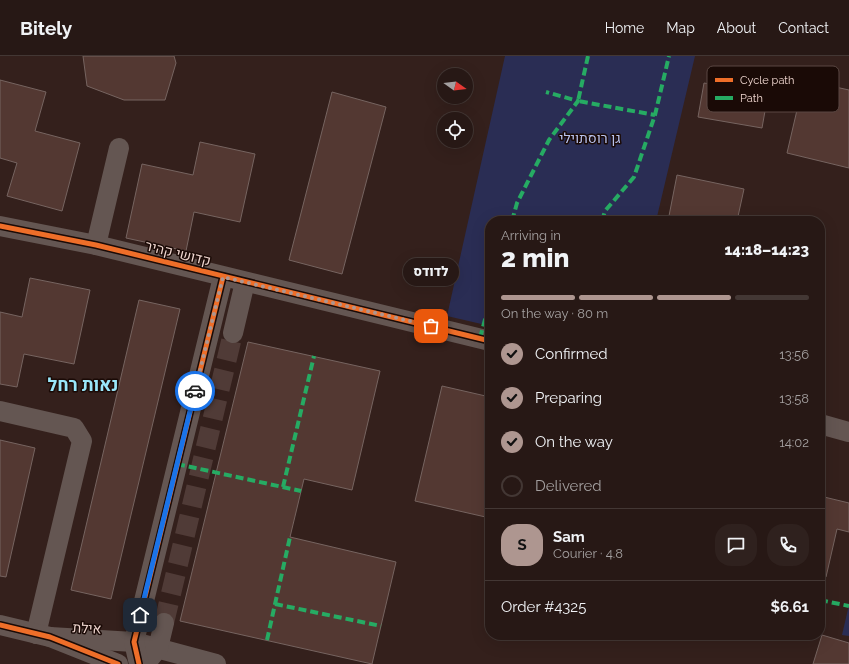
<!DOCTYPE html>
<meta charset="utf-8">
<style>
body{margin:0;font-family:Raleway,Heebo,sans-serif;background:#2f211e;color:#f1f3f6;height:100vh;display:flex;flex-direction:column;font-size:15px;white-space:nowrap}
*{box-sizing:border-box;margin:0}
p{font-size:13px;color:#a4a0a0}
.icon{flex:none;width:22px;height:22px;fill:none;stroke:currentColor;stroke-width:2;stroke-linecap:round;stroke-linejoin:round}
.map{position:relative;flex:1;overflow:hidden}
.side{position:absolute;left:485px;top:160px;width:340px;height:424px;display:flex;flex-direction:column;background:#271815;border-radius:16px;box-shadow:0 4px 16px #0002,0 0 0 1px #433734}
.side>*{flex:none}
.needle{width:26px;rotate:104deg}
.controls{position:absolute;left:437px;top:12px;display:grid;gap:8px}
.controls a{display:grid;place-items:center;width:36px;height:36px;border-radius:50%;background:#271815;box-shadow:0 4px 16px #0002,0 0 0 1px #433734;font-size:20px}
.pin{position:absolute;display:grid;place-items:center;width:34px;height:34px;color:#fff;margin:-17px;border-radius:8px;box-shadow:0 2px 6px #0006}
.courier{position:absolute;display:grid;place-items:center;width:40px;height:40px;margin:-20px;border:3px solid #1a73e8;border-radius:50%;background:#fff;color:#222;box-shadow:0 1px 5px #0007}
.bubble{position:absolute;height:28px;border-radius:14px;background:#271815;box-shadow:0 4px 16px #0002,0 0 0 1px #433734;font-size:13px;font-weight:800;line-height:28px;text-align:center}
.headline em{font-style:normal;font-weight:800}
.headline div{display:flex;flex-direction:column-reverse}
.headline{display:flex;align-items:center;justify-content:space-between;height:68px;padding:0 16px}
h1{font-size:26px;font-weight:800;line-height:30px}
.bar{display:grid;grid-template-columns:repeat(4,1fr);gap:6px 4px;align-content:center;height:48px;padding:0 16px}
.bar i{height:5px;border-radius:3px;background:#433734}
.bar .active{background:#ae9690}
.bar p{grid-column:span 4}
.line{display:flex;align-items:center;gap:10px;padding:0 16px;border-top:1px solid #433734}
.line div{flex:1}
.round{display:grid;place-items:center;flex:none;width:42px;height:42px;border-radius:16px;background:#2f211e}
ol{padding:0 16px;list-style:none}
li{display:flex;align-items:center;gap:12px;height:44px}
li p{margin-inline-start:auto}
li .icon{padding:4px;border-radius:50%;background:#ae9690;color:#111;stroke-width:4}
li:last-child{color:#a4a0a0}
li i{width:22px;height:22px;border:2px solid #433734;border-radius:50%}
header{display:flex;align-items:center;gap:24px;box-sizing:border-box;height:56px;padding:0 20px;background:#271815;border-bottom:1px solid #433734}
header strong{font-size:19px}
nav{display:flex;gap:22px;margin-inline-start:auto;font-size:14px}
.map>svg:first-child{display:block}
</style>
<header>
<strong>Bitely</strong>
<nav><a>Home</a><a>Map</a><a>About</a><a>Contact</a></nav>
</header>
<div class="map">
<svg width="849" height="608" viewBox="0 0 849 608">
<rect width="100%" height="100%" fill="#34201c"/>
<!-- green -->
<g fill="#2a2d54">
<polygon points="505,0 695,0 656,165 490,165 490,270 447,260"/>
<polygon points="849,549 849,580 842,579"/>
</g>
<!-- building -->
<g fill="#533832" stroke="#766460">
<polygon points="83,0 174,0 176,7 165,44 124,44 87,30"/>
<polygon points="0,24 46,36 35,75 80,87 62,155 7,140 17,107 0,102"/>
<polygon points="804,24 849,34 849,112 787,97"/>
<polygon points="704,27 768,38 762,72 698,61"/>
<polygon points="332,36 386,51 342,218 289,204"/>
<polygon points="200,86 255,98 240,166 194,156 186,195 126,182 142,108 193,119"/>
<polygon points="677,119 744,133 737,165 668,165"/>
<polygon points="30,222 90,234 74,308 24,298 17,331 0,328 0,256 22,261"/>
<polygon points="139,244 180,253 111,543 71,534"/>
<polygon points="248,286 380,315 352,434 304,423 290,481 396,506 372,608 180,565"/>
<polygon points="442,330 490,341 490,462 415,445"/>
<polygon points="0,384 35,392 6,521 0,520"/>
<polygon points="820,440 849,447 849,476 837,473 826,521 820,520"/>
<polygon points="822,579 849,587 849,608 813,608"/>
</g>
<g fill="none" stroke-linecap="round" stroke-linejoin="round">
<!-- minor-tunnel -->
<polyline stroke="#503b37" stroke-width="20" stroke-dasharray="20 10" stroke-linecap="butt" points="164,567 233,277"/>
<!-- minor -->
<g stroke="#645652" stroke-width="20">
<polyline points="0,170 96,189 490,285"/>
<polyline points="96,189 119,92"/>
<polyline points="233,277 245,226"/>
<polyline points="0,355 74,372 82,385 36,578"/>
<polyline points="820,368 849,376"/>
<polyline points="0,569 50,581 118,608"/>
<polyline points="50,581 134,586 216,608"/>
<polyline points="150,602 158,592 164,567"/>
<polyline points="139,608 134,586 223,221"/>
</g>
<!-- quiet -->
<g stroke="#26ab63" stroke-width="4" stroke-dasharray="8 4" stroke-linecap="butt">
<polyline points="588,0 578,45 655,59"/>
<polyline points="512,165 517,147 549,84 578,45 546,36"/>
<polyline points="602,165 605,155 634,121 655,59 669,0"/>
<polyline points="480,282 490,245"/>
<polyline points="177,408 301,435"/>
<polyline points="283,431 314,300"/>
<polyline points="820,544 849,550"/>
<polyline points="275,548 381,570"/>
<polyline points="267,584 290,481"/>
</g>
<!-- cycleway casing -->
<g stroke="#1a0a06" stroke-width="8">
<g id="cycleway">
<polyline points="0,170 96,189 490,285"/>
<polyline points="0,569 50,581 118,608"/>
<polyline points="139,608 134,586 223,221"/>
</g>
</g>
<!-- cycleway -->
<use href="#cycleway" stroke="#ee6e29" stroke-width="5"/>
</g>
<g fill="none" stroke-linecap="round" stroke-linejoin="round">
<!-- done -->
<polyline stroke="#ae9690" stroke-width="4" stroke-dasharray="0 7.2" points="195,335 223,221 431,270"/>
<!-- route -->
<polyline stroke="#1a73e8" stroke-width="5" points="140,559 195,335"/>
</g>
<g text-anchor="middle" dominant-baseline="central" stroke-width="3" stroke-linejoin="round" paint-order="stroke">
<!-- park labels -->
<g font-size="14" fill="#b8c2ee" stroke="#1a0a06">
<text x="590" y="82">גן רוסתוילי</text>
</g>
<!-- street labels -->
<g font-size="14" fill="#efd6cf" stroke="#1a0a06">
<text transform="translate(178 197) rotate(14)">קדושי קהיר</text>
<text transform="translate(87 572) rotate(3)">אילת</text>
</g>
<!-- district labels -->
<g font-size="18" font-weight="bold" fill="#99e6f9" stroke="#1a0a06">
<text x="83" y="328">נאות רחל</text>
</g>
</g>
<!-- legend -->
<rect x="707" y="10" width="132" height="46" rx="6" fill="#1a0a06" stroke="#5a4742" stroke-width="1"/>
<rect x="715" y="22" width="18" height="4" fill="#ee6e29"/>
<rect x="715" y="40" width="18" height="4" fill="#26ab63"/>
<g font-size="11" fill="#efd6cf">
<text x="740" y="28">Cycle path</text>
<text x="740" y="46">Path</text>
</g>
</svg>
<div class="controls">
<a><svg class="needle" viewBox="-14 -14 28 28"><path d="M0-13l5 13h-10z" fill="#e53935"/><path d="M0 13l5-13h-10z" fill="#a4a0a0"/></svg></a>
<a><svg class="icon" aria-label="locate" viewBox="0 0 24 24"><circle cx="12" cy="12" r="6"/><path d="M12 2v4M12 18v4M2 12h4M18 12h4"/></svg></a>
</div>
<div class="pin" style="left:431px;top:270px;background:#ea580c"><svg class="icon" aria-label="bag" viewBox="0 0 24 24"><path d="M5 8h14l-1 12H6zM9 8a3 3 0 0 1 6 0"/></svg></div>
<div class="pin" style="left:140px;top:559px;background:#1f2937"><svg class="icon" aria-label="home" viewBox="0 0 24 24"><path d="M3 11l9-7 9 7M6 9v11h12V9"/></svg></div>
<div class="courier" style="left:195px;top:335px"><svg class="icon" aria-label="car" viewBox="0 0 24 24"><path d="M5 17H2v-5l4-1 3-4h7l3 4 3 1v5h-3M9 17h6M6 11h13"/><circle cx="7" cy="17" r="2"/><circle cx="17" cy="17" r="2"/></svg></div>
<div class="bubble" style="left:403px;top:202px;width:56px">לדודס</div>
<section class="side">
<div class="headline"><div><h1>2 min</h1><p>Arriving in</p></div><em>14:18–14:23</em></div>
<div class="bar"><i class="active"></i><i class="active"></i><i class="active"></i><i></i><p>On the way · 80 m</p></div>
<ol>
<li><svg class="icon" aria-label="check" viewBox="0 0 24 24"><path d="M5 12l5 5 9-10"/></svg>Confirmed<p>13:56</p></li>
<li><svg class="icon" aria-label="check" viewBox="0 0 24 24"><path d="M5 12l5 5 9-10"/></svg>Preparing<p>13:58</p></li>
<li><svg class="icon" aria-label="check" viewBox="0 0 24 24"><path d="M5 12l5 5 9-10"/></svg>On the way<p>14:02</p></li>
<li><i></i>Delivered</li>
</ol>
<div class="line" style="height:72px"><b class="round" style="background:#ae9690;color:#111">S</b><div><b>Sam</b><p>Courier · 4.8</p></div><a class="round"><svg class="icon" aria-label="chat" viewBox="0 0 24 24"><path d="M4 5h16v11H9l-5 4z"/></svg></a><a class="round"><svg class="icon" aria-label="phone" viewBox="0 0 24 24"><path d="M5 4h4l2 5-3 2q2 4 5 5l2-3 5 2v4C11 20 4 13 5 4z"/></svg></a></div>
<div class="line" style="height:52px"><div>Order #4325</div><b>$6.61</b></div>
</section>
</div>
